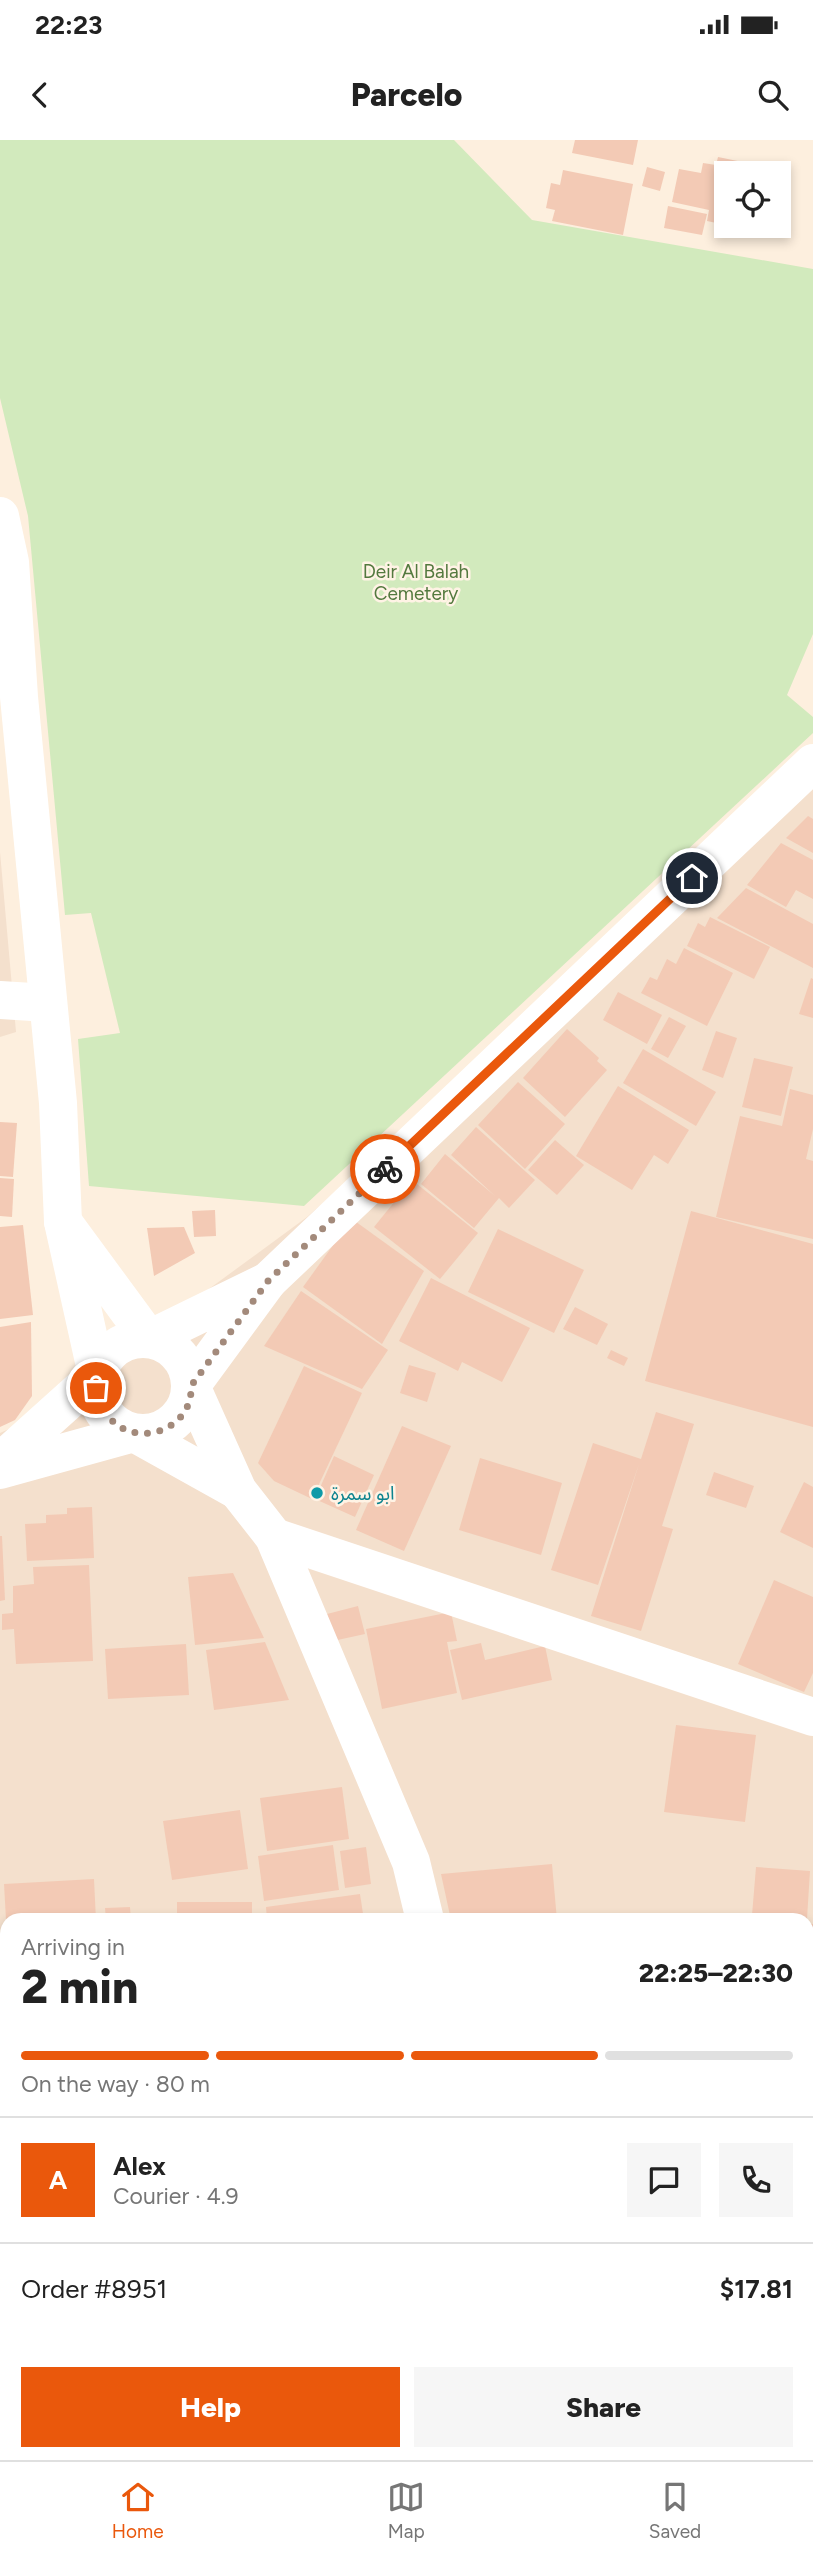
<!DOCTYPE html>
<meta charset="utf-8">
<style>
body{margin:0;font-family:Figtree,"Noto Sans Arabic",sans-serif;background:#f6f6f6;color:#222;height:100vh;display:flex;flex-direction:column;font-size:26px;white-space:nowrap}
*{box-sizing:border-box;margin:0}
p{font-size:23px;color:#767676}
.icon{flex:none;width:38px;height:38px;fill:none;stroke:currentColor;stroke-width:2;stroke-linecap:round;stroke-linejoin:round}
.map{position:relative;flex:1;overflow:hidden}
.details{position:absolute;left:0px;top:1773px;width:814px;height:548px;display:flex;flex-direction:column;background:#fff;border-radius:21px 21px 0 0;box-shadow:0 4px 10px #0003}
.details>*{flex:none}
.fabs{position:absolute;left:714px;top:21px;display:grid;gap:14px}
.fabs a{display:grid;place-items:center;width:77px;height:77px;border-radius:0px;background:#fff;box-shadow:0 4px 10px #0003;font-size:35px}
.pin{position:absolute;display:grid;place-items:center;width:60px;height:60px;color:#fff;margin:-30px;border:4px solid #fff;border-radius:50%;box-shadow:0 2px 7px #0007}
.courier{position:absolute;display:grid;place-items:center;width:70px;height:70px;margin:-35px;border:5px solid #ea580c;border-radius:50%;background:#fff;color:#222;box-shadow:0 2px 9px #0007}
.head em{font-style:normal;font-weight:800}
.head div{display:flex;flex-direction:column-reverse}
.head{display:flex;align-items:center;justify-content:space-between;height:119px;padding:0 21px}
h1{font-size:46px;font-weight:800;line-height:52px}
.bar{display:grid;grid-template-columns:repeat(4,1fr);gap:10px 7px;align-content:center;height:84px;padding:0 21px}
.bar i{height:9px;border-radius:5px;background:#e0e0e0}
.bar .current{background:#ea580c}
.bar p{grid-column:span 4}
.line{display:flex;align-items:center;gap:18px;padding:0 21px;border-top:2px solid #e0e0e0}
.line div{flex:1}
.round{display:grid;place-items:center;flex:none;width:74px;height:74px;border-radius:0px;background:#f6f6f6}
.cta{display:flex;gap:14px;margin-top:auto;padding:14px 21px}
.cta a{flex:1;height:80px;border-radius:0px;background:#ea580c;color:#fff;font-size:28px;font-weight:800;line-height:80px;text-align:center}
.cta a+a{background:#f6f6f6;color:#222}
.status{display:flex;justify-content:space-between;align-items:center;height:49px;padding:0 35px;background:#fff;direction:ltr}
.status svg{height:19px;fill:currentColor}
header{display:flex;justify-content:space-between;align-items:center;height:91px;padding:0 21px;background:#fff;font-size:32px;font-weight:800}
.tab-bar{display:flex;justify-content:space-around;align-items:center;height:98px;border-top:2px solid #e0e0e0;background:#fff;font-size:19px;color:#767676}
.tab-bar a{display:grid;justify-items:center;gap:4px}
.tab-bar .current{color:#ea580c}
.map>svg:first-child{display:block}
</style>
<div class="status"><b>22:23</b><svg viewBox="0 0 49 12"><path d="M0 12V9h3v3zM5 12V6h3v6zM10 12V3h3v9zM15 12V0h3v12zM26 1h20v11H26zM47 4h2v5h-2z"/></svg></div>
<header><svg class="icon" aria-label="back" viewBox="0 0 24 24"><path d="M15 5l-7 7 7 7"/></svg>Parcelo<svg class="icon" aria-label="search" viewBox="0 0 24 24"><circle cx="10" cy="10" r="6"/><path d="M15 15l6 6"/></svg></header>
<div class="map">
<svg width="813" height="2320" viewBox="0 0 813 2320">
<rect width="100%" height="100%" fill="#fdefde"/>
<!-- residential -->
<g fill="#f4e0cd" fill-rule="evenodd">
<path d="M813,630V2320H0V1293L33,1278L307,1077ZM7,1780H807V2314H7Z"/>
<polygon points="0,712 16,892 0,897"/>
</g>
<!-- green -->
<polygon fill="#d2eabd" points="0,0 454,0 532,80 813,129 813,494 787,555 813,577 813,593 304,1066 89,1046 78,899 120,893 91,773 65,775 28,376 0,258"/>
<!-- building -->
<g fill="#f3cab5">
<polygon points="575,0 638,0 633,25 572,13"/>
<polygon points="718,17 757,25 756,33 726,33 726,85 707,81 709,70 672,62 679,29 701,33 703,23 716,25"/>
<polygon points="647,27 665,32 660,51 642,46"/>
<polygon points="563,30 633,44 623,95 552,81 555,70 546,68 551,43 560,45"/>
<polygon points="668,66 707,74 702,95 664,88"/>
<polygon points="726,86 738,86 736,97 724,95"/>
<polygon points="808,676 813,679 813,713 786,698"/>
<polygon points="781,703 813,720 813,759 796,750 786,767 747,745"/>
<polygon points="746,748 813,784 813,828 717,778"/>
<polygon points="710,777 770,807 754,839 687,806 698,783 705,787"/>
<polygon points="684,808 733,833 707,886 641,853 650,837 657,840 667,819 676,824"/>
<polygon points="811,838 813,839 813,878 799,874"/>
<polygon points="618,852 662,875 647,904 603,880"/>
<polygon points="669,877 686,886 668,918 651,909"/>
<polygon points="567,889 599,918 597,921 607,930 565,977 523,938"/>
<polygon points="716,891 737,898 723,938 702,930"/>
<polygon points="643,909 716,952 696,986 623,943"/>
<polygon points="754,918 793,927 781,976 742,967"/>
<polygon points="518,942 565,984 525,1029 478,985"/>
<polygon points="618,946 689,990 668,1024 654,1015 632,1050 576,1016"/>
<polygon points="790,949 813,955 813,989 806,1019 813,1021 813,1099 716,1077 740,976 782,986"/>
<polygon points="0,982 17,983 13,1037 0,1036"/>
<polygon points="476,987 535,1040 509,1068 499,1058 474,1088 421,1044 445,1014 495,1056 451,1015"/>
<polygon points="555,1000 584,1025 557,1055 528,1030"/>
<polygon points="0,1038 14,1039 12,1077 0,1076"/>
<polygon points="412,1040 478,1093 440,1139 374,1087"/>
<polygon points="215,1070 216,1096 194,1097 192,1071"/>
<polygon points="691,1071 813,1104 813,1287 645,1241"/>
<polygon points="352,1079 424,1131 382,1204 303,1147"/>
<polygon points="23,1085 33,1175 0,1179 0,1087"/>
<polygon points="184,1087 195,1113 154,1136 147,1088"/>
<polygon points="498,1089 584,1130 554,1193 468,1152"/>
<polygon points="431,1138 530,1188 502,1242 462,1222 458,1231 399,1201"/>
<polygon points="301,1151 388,1210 362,1249 264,1206"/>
<polygon points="575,1167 608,1184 597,1205 563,1189"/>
<polygon points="31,1182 32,1256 15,1280 0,1287 0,1187"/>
<polygon points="611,1210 628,1218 624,1226 607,1218"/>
<polygon points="409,1225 436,1233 427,1262 400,1253"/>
<polygon points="304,1226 362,1253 312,1359 274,1341 258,1323"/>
<polygon points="656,1272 694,1284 662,1386 673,1389 641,1491 591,1476 639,1324 598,1445 551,1430 593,1303 641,1319"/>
<polygon points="402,1286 451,1306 404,1411 356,1390"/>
<polygon points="334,1316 374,1335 355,1377 315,1359"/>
<polygon points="480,1318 562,1343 541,1415 459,1390"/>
<polygon points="714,1332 754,1346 746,1368 706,1355"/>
<polygon points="804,1342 813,1347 813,1408 780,1392"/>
<polygon points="92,1367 94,1418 27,1421 25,1384 46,1383 46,1375 67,1374 67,1368"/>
<polygon points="0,1396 2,1396 5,1460 0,1461"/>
<polygon points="89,1425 93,1521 16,1524 14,1489 2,1490 2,1474 13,1473 13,1446 34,1444 33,1427"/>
<polygon points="233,1433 264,1498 195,1505 188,1437"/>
<polygon points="774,1440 813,1457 813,1533 804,1552 738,1524"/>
<polygon points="358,1466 365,1494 333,1501 327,1474"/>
<polygon points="451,1472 457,1501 447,1502 457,1553 382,1569 366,1489"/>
<polygon points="265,1502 289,1560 214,1570 206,1510"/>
<polygon points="481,1503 485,1520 545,1506 552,1540 462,1560 450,1510"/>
<polygon points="186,1504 189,1555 108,1559 105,1509"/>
<polygon points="676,1585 756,1595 745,1682 664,1672"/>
<polygon points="342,1647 349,1699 267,1711 260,1658"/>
<polygon points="240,1670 248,1729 172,1740 163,1681"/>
<polygon points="333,1705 339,1750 264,1761 258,1716"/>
<polygon points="366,1707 371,1744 345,1748 340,1711"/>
<polygon points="552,1724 557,1780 451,1780 441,1734"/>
<polygon points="756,1727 810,1731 807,1779 752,1775"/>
<polygon points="94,1739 96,1780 6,1780 4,1744"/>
<polygon points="360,1754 364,1780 267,1780 266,1767"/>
<rect x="177" y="1762" width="75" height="18"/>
<polygon points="130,1767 131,1780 106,1780 105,1768"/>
<polygon points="807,1784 813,1784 813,1851 807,1850"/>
<polygon points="0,1811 6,1811 7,1839 0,1839"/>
<polygon points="7,1865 7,1975 0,1975 0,1866"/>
<polygon points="807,1936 813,1937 813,1999 807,1999"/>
<polygon points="7,2002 7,2089 0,2089 0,2003"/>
<polygon points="813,2090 813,2170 807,2170 807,2091"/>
<polygon points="7,2107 7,2148 0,2149 0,2108"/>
<polygon points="813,2177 813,2240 807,2240 807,2178"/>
<polygon points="813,2243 813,2316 787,2318 787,2314 807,2314 807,2244"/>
<rect x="10" y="2314" width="43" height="6"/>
<polygon points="116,2314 161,2314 166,2320 65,2320 65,2315 113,2316"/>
<polygon points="555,2314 638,2314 638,2320 556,2320"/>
<polygon points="640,2314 689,2314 689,2316 640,2319"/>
<polygon points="318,2315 318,2320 286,2320 286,2318"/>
</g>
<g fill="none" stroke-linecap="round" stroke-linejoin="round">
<!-- minor -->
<g stroke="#fff" stroke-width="38">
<polyline points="0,376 10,422 19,557 58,963 63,1082"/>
<polyline points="0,860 48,863"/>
<polyline points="268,1141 813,623"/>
<circle cx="143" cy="1246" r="47"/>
<polyline points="0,1322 97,1235 63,1082 149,1199 268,1141 191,1246 238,1351 274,1397 411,1722 425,1780"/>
<polyline points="0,1330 134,1293 238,1351"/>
<polyline points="274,1397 813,1577"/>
<polyline points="807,1878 813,1879"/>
<polyline points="0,2285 7,2284"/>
<polyline points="428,2314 467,2320"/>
<polyline points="541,2314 542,2320"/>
</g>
</g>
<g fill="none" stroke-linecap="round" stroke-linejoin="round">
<!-- done -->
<path stroke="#a38a7b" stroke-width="7" stroke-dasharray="0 12.6" d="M96,1248C109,1318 194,1299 191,1246L268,1141L385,1029"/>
<!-- route -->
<polyline stroke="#ea580c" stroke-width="9" points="385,1029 692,738"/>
</g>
<!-- markers -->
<circle fill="#0f9aa8" stroke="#fff3e5" stroke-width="2.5" cx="317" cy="1353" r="7"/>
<g text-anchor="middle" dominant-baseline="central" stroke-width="5" stroke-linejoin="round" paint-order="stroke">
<!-- park labels -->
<g font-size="19" fill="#53793e" stroke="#fff3e5">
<text x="416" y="431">Deir Al Balah<tspan x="416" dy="22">Cemetery</tspan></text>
</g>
<!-- culture labels -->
<g font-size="19" fill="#0d838f" stroke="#fff3e5" text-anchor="start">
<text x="331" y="1353">ابو سمرة</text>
</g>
</g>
</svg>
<div class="fabs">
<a><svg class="icon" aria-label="locate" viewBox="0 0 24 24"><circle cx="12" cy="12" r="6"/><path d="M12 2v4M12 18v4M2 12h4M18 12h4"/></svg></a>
</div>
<div class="pin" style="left:96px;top:1248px;background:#ea580c"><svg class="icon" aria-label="bag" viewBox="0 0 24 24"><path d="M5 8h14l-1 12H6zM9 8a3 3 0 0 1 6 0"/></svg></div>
<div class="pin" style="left:692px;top:738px;background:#1f2937"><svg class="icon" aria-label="home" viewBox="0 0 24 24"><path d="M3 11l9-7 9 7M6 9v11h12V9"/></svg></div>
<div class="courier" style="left:385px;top:1029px"><svg class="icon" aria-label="bike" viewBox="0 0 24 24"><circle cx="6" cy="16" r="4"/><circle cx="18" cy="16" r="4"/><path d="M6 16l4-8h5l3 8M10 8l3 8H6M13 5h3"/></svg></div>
<section class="details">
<div class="head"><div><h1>2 min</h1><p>Arriving in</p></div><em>22:25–22:30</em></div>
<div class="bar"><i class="current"></i><i class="current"></i><i class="current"></i><i></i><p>On the way · 80 m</p></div>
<div class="line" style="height:126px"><b class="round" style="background:#ea580c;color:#fff">A</b><div><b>Alex</b><p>Courier · 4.9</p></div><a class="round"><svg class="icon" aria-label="chat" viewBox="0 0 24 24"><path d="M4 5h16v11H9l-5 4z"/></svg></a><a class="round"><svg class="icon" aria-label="phone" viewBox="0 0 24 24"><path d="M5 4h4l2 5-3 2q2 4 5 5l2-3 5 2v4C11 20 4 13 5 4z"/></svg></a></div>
<div class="line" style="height:91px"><div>Order #8951</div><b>$17.81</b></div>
<div class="cta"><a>Help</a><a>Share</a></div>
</section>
</div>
<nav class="tab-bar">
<a class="current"><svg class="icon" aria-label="home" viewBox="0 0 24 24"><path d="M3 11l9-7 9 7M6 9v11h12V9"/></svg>Home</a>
<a><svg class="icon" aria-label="map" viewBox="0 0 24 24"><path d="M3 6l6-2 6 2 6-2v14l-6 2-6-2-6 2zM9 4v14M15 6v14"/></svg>Map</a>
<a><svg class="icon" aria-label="saved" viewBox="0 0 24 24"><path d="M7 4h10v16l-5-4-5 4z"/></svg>Saved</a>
</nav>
